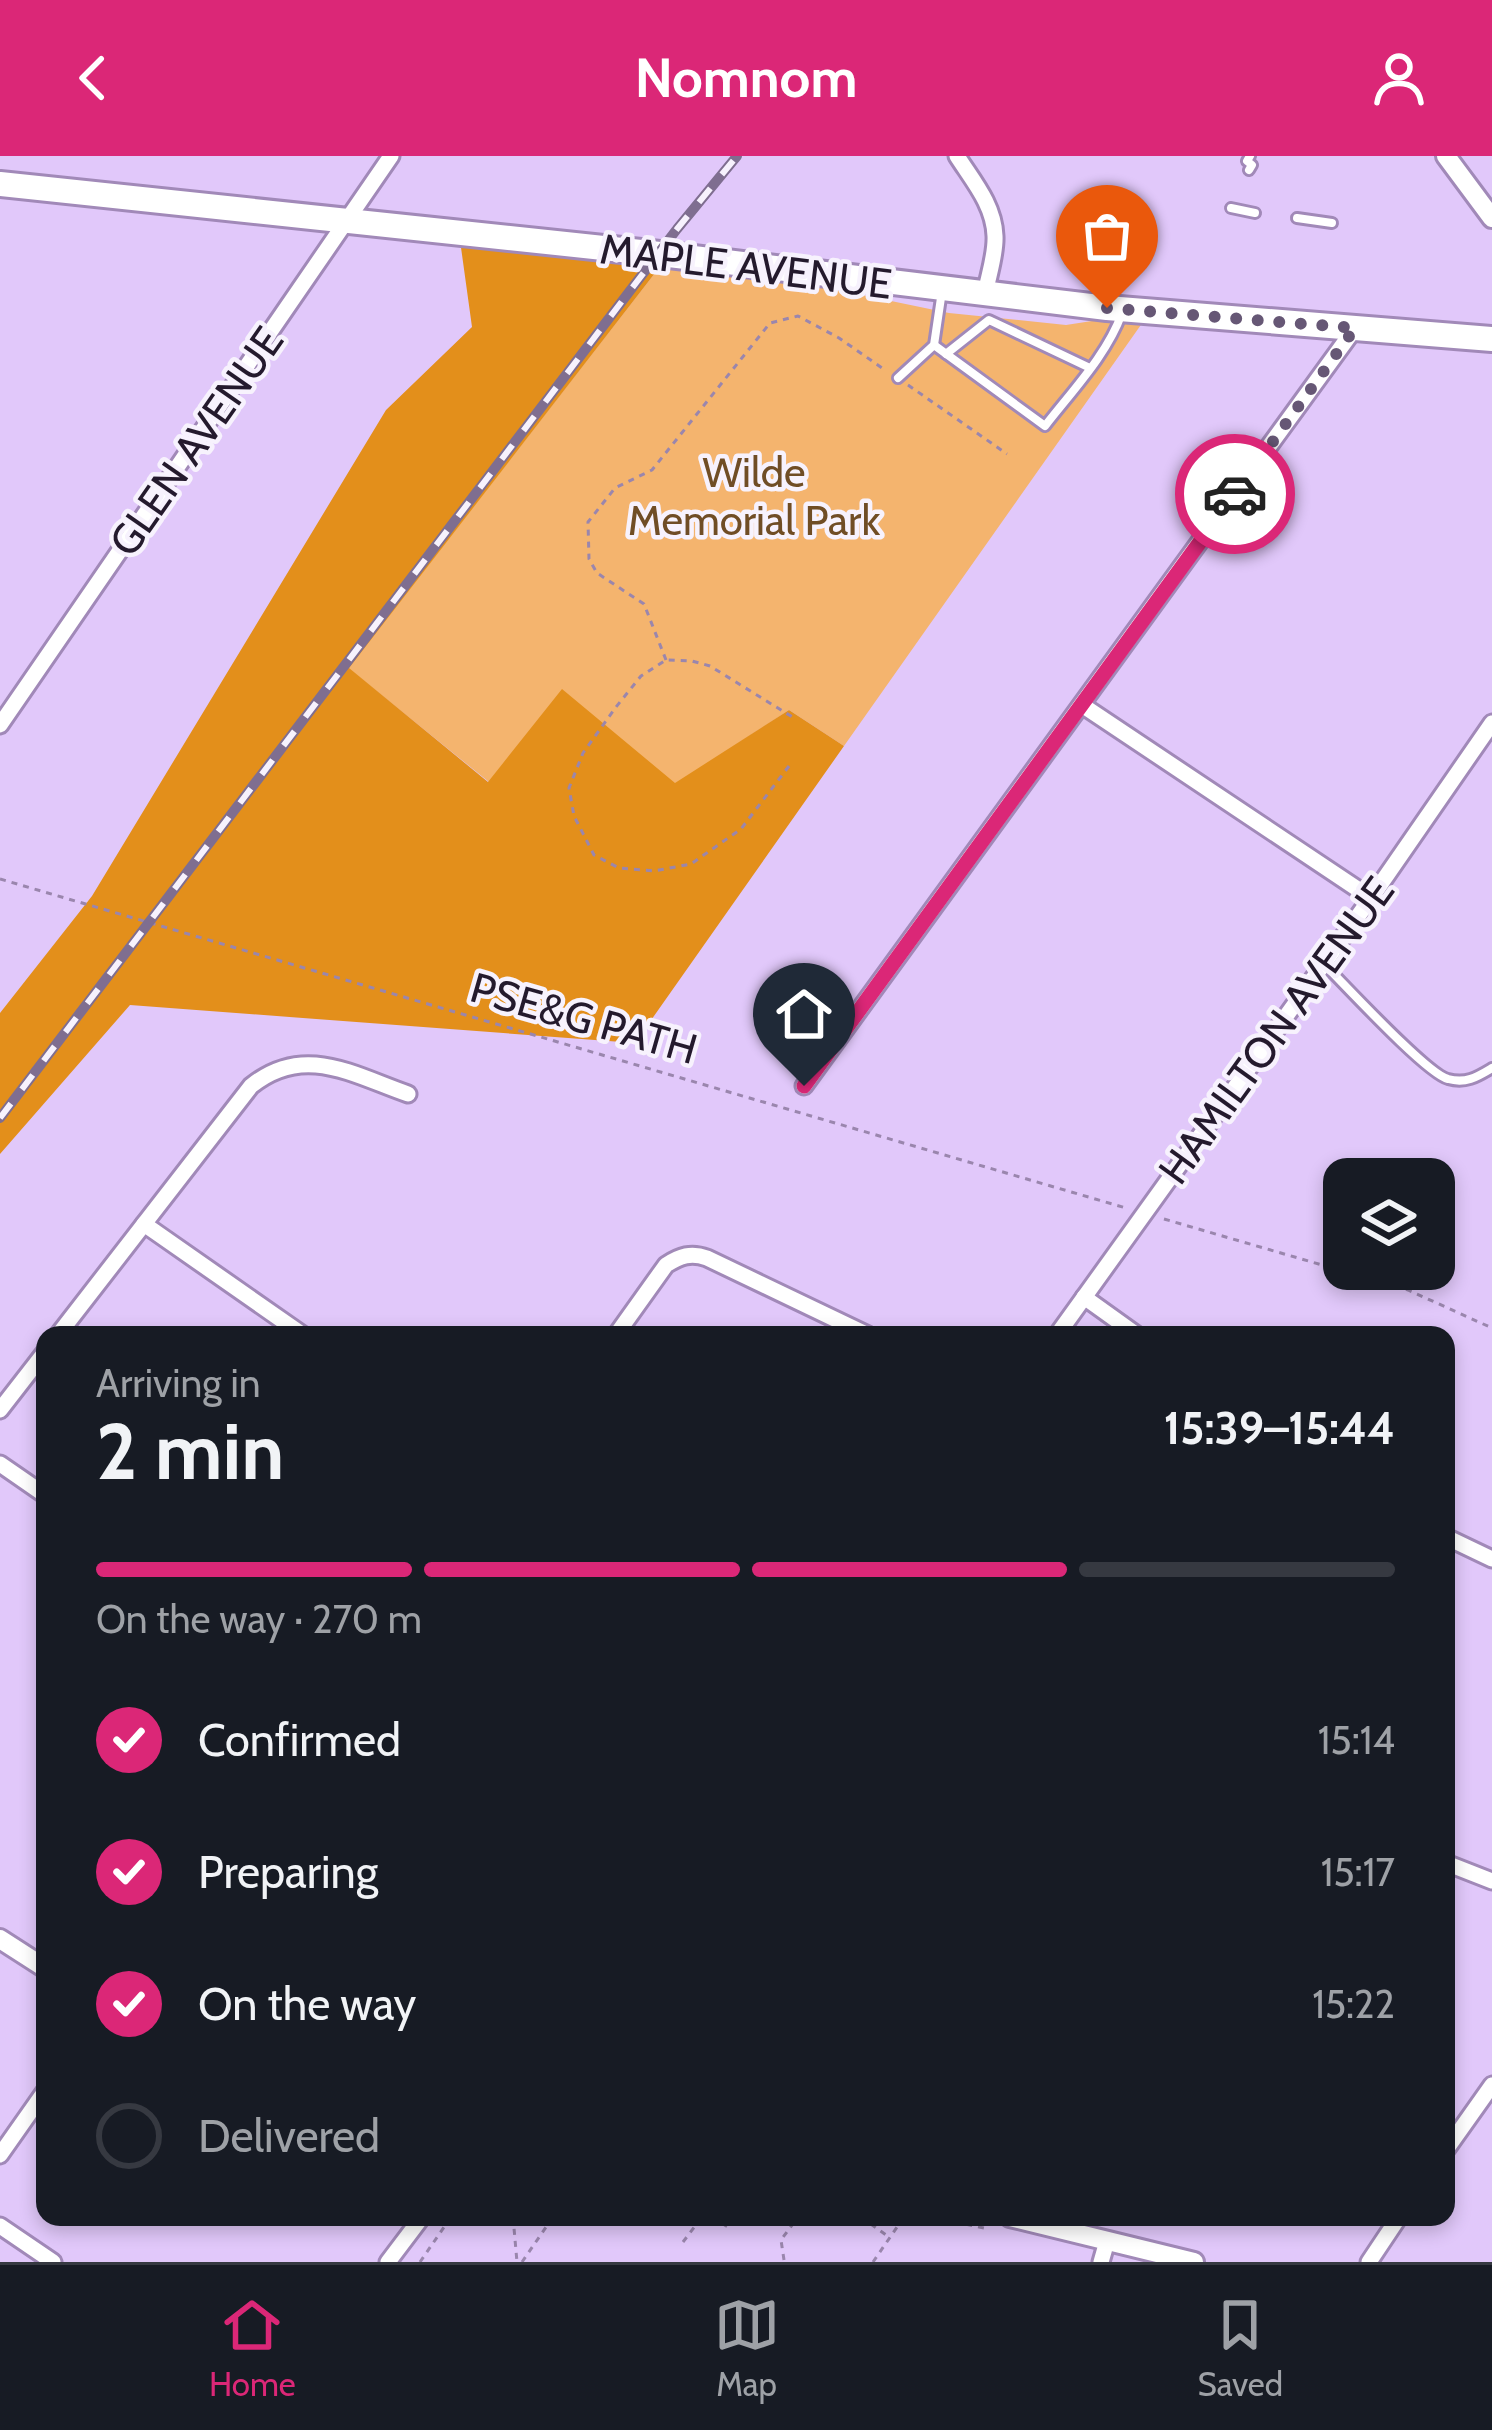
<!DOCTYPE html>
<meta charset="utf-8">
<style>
body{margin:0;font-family:Cabin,sans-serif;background:#242831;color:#f1f3f6;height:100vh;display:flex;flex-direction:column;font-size:45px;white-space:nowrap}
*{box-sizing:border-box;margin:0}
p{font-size:39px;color:#9ea1a6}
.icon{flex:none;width:66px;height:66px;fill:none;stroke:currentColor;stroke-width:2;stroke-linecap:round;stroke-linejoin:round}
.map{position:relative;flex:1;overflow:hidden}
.side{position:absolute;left:36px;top:1170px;width:1419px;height:900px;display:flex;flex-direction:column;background:#171b24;border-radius:24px;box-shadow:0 6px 18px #0003}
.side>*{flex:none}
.controls{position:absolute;left:1323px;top:1002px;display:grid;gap:24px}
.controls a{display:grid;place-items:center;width:132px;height:132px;border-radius:24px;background:#171b24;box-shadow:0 6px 18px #0003;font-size:60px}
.pin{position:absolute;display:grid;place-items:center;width:102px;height:102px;color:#fff;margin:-123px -51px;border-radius:50% 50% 50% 0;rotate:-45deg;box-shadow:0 0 12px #0007}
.pin .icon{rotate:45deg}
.courier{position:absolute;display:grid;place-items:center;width:120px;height:120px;margin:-60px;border:9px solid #db2777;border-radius:50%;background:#fff;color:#222;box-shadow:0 3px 15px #0007}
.head em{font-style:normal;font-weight:700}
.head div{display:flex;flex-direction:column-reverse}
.head{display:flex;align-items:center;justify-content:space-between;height:204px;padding:0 60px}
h1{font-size:78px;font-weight:700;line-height:90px}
.bar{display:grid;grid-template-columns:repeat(4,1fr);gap:18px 12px;align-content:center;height:144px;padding:0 60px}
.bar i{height:15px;border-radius:9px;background:#363941}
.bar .on{background:#db2777}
.bar p{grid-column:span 4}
ol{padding:0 60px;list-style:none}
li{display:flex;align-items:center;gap:36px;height:132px}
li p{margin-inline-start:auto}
li .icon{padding:12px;border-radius:50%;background:#db2777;color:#fff;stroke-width:4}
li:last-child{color:#9ea1a6}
li i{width:66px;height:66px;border:6px solid #363941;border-radius:50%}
header{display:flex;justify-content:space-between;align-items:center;height:156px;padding:0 60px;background:#db2777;color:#fff;font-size:54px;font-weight:700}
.dock{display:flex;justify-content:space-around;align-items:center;height:168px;border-top:3px solid #363941;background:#171b24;font-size:33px;color:#9ea1a6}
.dock a{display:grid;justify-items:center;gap:6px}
.dock .on{color:#db2777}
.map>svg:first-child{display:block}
</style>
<header><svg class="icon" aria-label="back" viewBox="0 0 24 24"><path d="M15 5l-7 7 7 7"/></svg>Nomnom<svg class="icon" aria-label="person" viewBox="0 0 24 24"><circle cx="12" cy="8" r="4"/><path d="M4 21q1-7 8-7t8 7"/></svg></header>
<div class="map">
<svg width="1492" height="2106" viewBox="0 0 1492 2106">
<rect width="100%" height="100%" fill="#e1c8fa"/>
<!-- green -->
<polygon fill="#f4b46e" points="669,99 949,157 1066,169 1150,156 844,590 789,554 676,628 489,626 348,512"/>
<!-- forest -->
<polygon fill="#e38f1b" points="459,77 669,99 349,512 488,626 562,533 675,627 789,554 844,590 635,887 130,849 0,998 0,857 92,740 386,254 472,171"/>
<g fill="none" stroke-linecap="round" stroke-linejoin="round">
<!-- service casing -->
<g stroke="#a189b8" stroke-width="14">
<g id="service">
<polyline points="1249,14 1252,9 1247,5 1250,0"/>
<polyline points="1231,52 1255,57"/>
<polyline points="1297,62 1332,67"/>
<path d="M934,189L1045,270C1072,235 1107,199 1122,157"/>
<polyline points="946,198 989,164 1090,212"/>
<polyline points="898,222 934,189 942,135"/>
<path d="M1325,809C1346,830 1427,918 1448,923C1466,928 1477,921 1492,912"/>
</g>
</g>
<!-- minor casing -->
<g stroke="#a189b8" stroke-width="21">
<g id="minor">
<path d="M957,0C973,25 994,49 995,80C996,99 988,120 985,139"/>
<polyline points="1082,549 1371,742"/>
<polyline points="0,569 391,0"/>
<polyline points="804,930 1355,172"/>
<polyline points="144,1068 303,1179"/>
<polyline points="1084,1141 1137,1179"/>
<path d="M58,1179L251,930C304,887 353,919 408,938"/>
<path d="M616,1179L666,1109C680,1100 691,1096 707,1102L868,1179"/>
<polyline points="1057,1179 1371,742 1492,567"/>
<polyline points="0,1254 45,1196"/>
<polyline points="0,1308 45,1339"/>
<polyline points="1446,1381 1492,1403"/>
<polyline points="1446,1707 1492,1725"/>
<polyline points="1446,1994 1492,1929"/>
<polyline points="0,1999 45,1935"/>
<polyline points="0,2070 53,2106"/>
<polyline points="388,2106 422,2061"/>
<polyline points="1101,2106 1107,2085"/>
<polyline points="1369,2106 1399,2061"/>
</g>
</g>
<!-- tertiary casing -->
<g stroke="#a189b8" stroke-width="24">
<g id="tertiary">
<polyline points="1446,0 1492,62"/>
<polyline points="0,1783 45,1812"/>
<polyline points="1010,2061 1194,2106"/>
</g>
</g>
<!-- primary casing -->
<g stroke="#a189b8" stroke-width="30">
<polyline id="primary" points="0,28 669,99 1107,152 1492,183"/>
</g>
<!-- path -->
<g stroke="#9a86ad" stroke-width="3" stroke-dasharray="6 6" stroke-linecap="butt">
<polyline points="908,229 1007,298"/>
<polyline points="666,504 644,448 597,417 589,403 588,366 615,332 652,314 770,167 798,160 839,182 885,214"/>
<polyline points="789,610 741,673 691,708 654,715 619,712 594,699 574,660 569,632 583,597 616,551 641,520 666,504 692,505 710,510 794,562"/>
<polyline points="0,723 1126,1052"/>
<polyline points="1164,1063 1408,1134 1492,1172"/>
<polyline points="513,2061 517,2106"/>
<polyline points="861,2061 889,2081"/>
<polyline points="931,2061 989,2073"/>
<polyline points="853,2062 854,2061"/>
<polyline points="725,2071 731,2061"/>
<polyline points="683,2086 702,2061"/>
<polyline points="784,2104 781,2084 798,2061"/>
<polyline points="420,2106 451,2061"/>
<polyline points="522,2106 553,2061"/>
<polyline points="873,2106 904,2061"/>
</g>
<!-- service -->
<use href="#service" stroke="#fff" stroke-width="8"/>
<!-- minor -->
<use href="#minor" stroke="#fff" stroke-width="15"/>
<!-- tertiary -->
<use href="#tertiary" stroke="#fff" stroke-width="18"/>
<!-- primary -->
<use href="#primary" stroke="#fff" stroke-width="24"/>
<!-- rail casing -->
<g stroke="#7f6e90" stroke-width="10">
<polyline id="rail" points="0,962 677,73 737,0"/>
</g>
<!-- rail -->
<use href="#rail" stroke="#f7f2fd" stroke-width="6" stroke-dasharray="18" stroke-linecap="butt"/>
</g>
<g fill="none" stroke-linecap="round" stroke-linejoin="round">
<!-- done -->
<polyline stroke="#665775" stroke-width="12" stroke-dasharray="0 21.6" points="1107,152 1355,172 1235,338"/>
<!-- route -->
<polyline stroke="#db2777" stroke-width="15" points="804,930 1235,338"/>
</g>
<g text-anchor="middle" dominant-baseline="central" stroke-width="9" stroke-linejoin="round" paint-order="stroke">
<!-- street labels -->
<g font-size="42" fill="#241a2d" stroke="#f7f2fd">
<text transform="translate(746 110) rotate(7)">MAPLE AVENUE</text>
<text transform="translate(196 285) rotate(-55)">GLEN AVENUE</text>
<text transform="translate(584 862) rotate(16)">PSE&amp;G PATH</text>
<text transform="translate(1276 874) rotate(-54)">HAMILTON AVENUE</text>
</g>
<!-- park labels -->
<g font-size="42" fill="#704d25" stroke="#f7f2fd">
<text x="754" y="316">Wilde<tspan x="754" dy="48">Memorial Park</tspan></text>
</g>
</g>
</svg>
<div class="controls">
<a><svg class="icon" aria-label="layers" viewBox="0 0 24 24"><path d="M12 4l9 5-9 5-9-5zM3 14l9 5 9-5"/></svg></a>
</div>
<div class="pin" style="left:1107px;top:152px;background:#ea580c"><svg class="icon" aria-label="bag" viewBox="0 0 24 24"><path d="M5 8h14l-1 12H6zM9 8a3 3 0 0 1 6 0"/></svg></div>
<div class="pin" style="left:804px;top:930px;background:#1f2937"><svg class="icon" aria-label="home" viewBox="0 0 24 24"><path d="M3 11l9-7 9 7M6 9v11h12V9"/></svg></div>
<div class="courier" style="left:1235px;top:338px"><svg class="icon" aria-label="car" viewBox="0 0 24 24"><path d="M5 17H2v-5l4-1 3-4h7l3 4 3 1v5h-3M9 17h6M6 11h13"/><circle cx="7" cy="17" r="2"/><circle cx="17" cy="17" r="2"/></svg></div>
<section class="side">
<div class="head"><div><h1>2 min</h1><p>Arriving in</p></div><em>15:39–15:44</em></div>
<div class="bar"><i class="on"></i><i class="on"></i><i class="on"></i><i></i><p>On the way · 270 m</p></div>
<ol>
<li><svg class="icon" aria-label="check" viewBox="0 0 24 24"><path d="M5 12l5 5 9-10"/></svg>Confirmed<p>15:14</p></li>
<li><svg class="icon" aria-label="check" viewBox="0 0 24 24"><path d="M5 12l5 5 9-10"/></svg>Preparing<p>15:17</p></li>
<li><svg class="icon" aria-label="check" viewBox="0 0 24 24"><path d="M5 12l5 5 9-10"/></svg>On the way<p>15:22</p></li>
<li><i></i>Delivered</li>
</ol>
</section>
</div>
<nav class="dock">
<a class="on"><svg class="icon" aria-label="home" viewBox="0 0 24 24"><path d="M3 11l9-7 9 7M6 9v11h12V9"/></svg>Home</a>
<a><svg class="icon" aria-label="map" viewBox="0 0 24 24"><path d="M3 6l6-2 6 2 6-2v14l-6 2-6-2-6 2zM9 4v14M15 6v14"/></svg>Map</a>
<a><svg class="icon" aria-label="saved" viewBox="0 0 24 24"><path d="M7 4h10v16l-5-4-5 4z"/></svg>Saved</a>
</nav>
